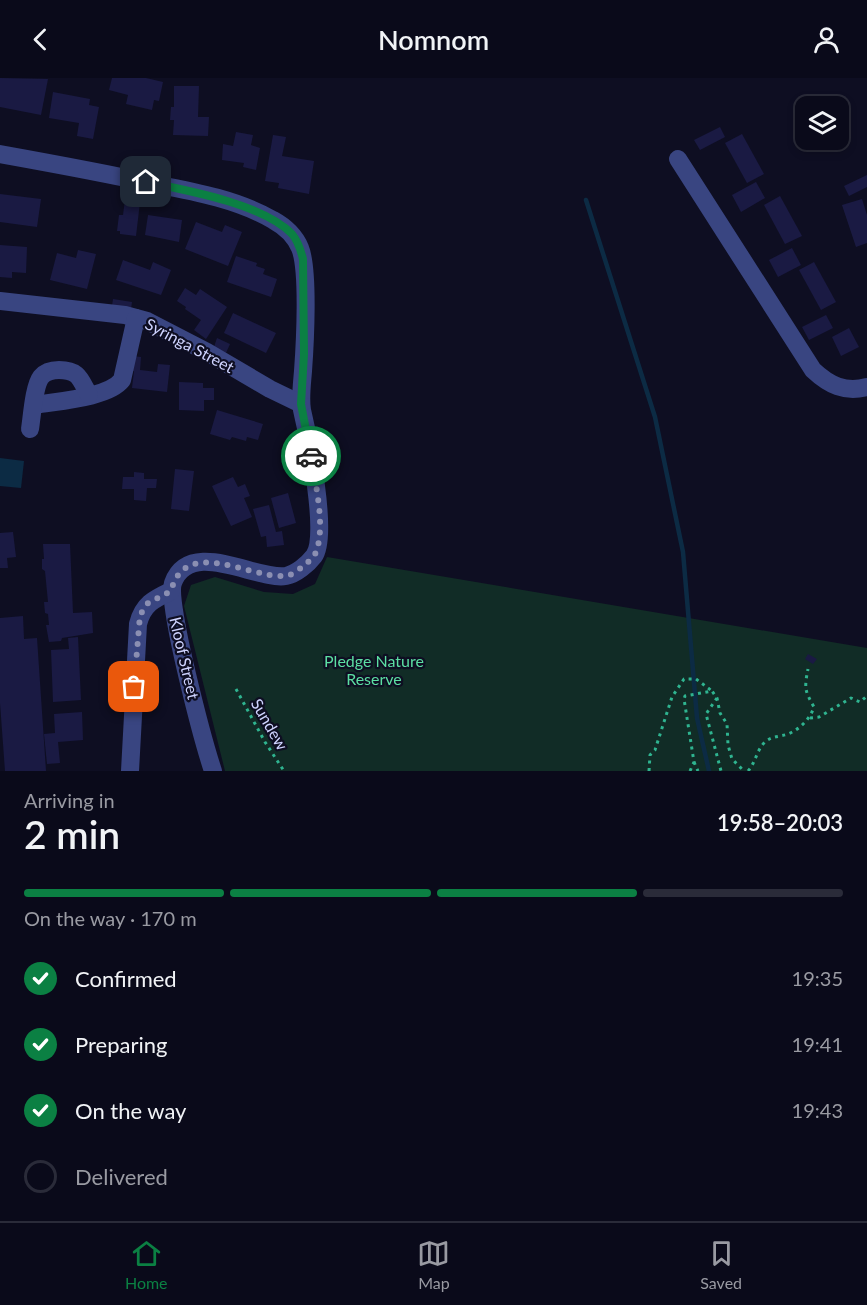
<!DOCTYPE html>
<meta charset="utf-8">
<style>
body{margin:0;font-family:Lato,sans-serif;background:#131323;color:#f1f3f6;height:100vh;display:flex;flex-direction:column;font-size:22px;white-space:nowrap}
*{box-sizing:border-box;margin:0}
p{font-size:20px;color:#999aa2}
.icon{flex:none;width:33px;height:33px;fill:none;stroke:currentColor;stroke-width:2;stroke-linecap:round;stroke-linejoin:round}
.map{position:relative;height:693px;overflow:hidden}
.panel{display:flex;flex-direction:column;background:#0a0a1a;flex:1}
.panel>*{flex:none}
.tools{position:absolute;left:795px;top:18px;display:grid;gap:12px}
.tools a{display:grid;place-items:center;width:54px;height:54px;border-radius:12px;background:#0a0a1a;box-shadow:0 3px 9px #0003,0 0 0 2px #2a2b39;font-size:30px}
.pin{position:absolute;display:grid;place-items:center;width:51px;height:51px;color:#fff;margin:-26px;border-radius:12px;box-shadow:0 3px 9px #0006}
.courier{position:absolute;display:grid;place-items:center;width:60px;height:60px;margin:-30px;border:4px solid #0b8043;border-radius:50%;background:#fff;color:#222;box-shadow:0 2px 8px #0007}
.headline em{font-style:normal;font-weight:600}
.headline div{display:flex;flex-direction:column-reverse}
.headline{display:flex;align-items:center;justify-content:space-between;height:102px;padding:0 24px}
h1{font-size:39px;font-weight:600;line-height:45px}
.bar{display:grid;grid-template-columns:repeat(4,1fr);gap:9px 6px;align-content:center;height:72px;padding:0 24px}
.bar i{height:8px;border-radius:4px;background:#2a2b39}
.bar .current{background:#0b8043}
.bar p{grid-column:span 4}
ol{padding:0 24px;list-style:none}
li{display:flex;align-items:center;gap:18px;height:66px}
li p{margin-inline-start:auto}
li .icon{padding:6px;border-radius:50%;background:#0b8043;color:#fff;stroke-width:4}
li:last-child{color:#999aa2}
li i{width:33px;height:33px;border:3px solid #2a2b39;border-radius:50%}
header{display:flex;justify-content:space-between;align-items:center;height:78px;padding:0 24px;background:#0a0a1a;font-size:27px;font-weight:600}
.dock{display:flex;justify-content:space-around;align-items:center;height:84px;border-top:2px solid #2a2b39;background:#0a0a1a;font-size:16px;color:#999aa2}
.dock a{display:grid;justify-items:center;gap:3px}
.dock .current{color:#0b8043}
.map>svg:first-child{display:block}
</style>
<header><svg class="icon" aria-label="back" viewBox="0 0 24 24"><path d="M15 5l-7 7 7 7"/></svg>Nomnom<svg class="icon" aria-label="person" viewBox="0 0 24 24"><circle cx="12" cy="8" r="4"/><path d="M4 21q1-7 8-7t8 7"/></svg></header>
<div class="map">
<svg width="867" height="693" viewBox="0 0 867 693">
<rect width="100%" height="100%" fill="#0e0e22"/>
<!-- green -->
<polygon fill="#112c26" points="327,479 867,570 867,693 225,693 184,528 191,507 215,499 264,514 293,516 315,506"/>
<!-- water -->
<polygon fill="#0c2b44" points="0,380 24,383 21,410 0,408"/>
<g fill="none" stroke-linecap="round" stroke-linejoin="round">
<!-- stream -->
<polyline stroke="#0c2b44" stroke-width="4.5" points="586,122 655,339 683,474 697,640 709,693"/>
</g>
<!-- building -->
<g fill="#1a1a43">
<polygon points="0,0 48,1 41,37 0,29"/>
<polygon points="112,0 146,0 163,4 159,23 154,22 152,32 126,26 128,17 109,12"/>
<polygon points="174,8 199,8 198,39 209,39 208,58 173,57 174,42 170,42 171,29 174,29"/>
<polygon points="53,14 90,21 89,27 99,29 93,61 77,58 79,45 49,40"/>
<polygon points="720,49 725,59 700,72 694,62"/>
<polygon points="236,54 253,57 251,67 260,70 256,92 243,89 244,85 222,82 223,66 233,68"/>
<polygon points="742,56 764,96 747,105 725,65"/>
<polygon points="273,57 286,59 282,78 314,83 309,116 278,110 279,105 265,103"/>
<polygon points="867,97 867,109 849,118 844,108"/>
<polygon points="756,104 765,120 741,134 732,117"/>
<polygon points="126,114 141,116 136,158 120,156 120,153 117,153 119,137 123,137"/>
<polygon points="0,116 41,121 37,149 0,144"/>
<polygon points="780,118 802,158 785,166 764,127"/>
<polygon points="862,121 867,137 867,165 856,169 842,127"/>
<polygon points="148,137 182,142 179,164 145,157"/>
<polygon points="196,144 222,154 225,147 242,154 228,188 185,171"/>
<polygon points="0,167 27,169 26,195 12,194 12,200 0,199"/>
<polygon points="792,170 801,187 778,199 769,182"/>
<polygon points="78,172 96,176 87,211 50,202 57,175 76,180"/>
<polygon points="236,178 257,185 256,188 265,191 263,196 277,201 271,219 227,204"/>
<polygon points="123,182 150,192 153,184 171,192 161,217 116,202"/>
<polygon points="814,184 836,224 821,232 799,192"/>
<polygon points="185,210 196,217 200,211 227,229 206,261 194,252 201,242 185,231 186,229 177,223"/>
<polygon points="113,221 132,224 131,231 112,228"/>
<polygon points="233,235 276,255 266,275 224,255"/>
<polygon points="826,237 833,250 809,262 802,249"/>
<polygon points="849,250 859,269 841,278 832,259"/>
<polygon points="217,260 230,266 226,275 214,269"/>
<polygon points="132,278 141,279 140,292 157,294 158,286 170,287 167,314 132,310 134,293 130,293"/>
<polygon points="179,304 203,305 203,310 214,310 214,322 204,322 204,333 179,332"/>
<polygon points="217,332 263,346 258,362 247,359 246,363 232,359 230,362 210,356"/>
<polygon points="175,391 194,393 189,433 171,431"/>
<polygon points="134,394 144,395 144,401 157,401 156,410 147,410 146,423 134,422 134,411 122,411 123,399 134,399"/>
<polygon points="233,399 238,409 245,406 250,418 244,420 252,439 231,448 212,408"/>
<polygon points="288,415 296,445 279,450 271,420"/>
<polygon points="269,427 276,454 282,453 284,467 267,469 266,458 261,459 253,431"/>
<polygon points="13,454 16,479 7,480 8,490 0,490 0,455"/>
<polygon points="43,466 70,466 73,535 92,534 93,555 62,560 61,563 49,564 46,547 49,547 48,536 45,535 44,524 48,524 45,493 42,491 42,481 44,481"/>
<polygon points="23,538 24,561 37,560 46,693 5,693 0,625 0,540"/>
<polygon points="78,559 81,622 53,624 51,572 69,571 68,560"/>
<polygon points="808,576 817,581 813,586 805,581"/>
<polygon points="82,634 83,662 58,664 60,685 47,686 44,656 55,655 54,636"/>
</g>
<g fill="none" stroke-linecap="round" stroke-linejoin="round">
<!-- path -->
<g stroke="#2fb490" stroke-width="3" stroke-dasharray="3 4.5" stroke-linecap="butt">
<polyline points="236,611 265,664 284,693"/>
<polyline points="717,620 706,636 721,693"/>
<polyline points="810,640 819,639 851,620 860,624 867,618"/>
<polyline points="694,684 698,693"/>
<polyline points="649,693 650,677 655,672 672,619 684,601 696,601 712,613"/>
<polyline points="690,693 694,684 684,621 685,618 712,613 717,620 720,635 727,646 728,667 732,681 744,693"/>
<path d="M748,693C756,684 756,673 765,664C772,658 779,659 788,656C800,651 810,641 814,629C805,613 804,611 808,591"/>
</g>
<!-- minor -->
<g stroke="#394581" stroke-width="18">
<path d="M0,76C50,85 100,94 150,105C191,113 237,121 273,142C284,148 295,158 300,170C309,192 305,266 303,293C302,306 300,320 302,332C308,358 329,458 314,478C308,486 296,496 286,498C257,503 190,459 173,505C166,525 204,666 213,693"/>
<path d="M678,81L813,292C829,307 845,315 867,309"/>
<polyline points="0,223 125,237 147,243 207,274 270,311 301,326"/>
<path d="M35,327C57,323 108,320 122,302L136,240"/>
<path d="M30,351C32,338 34,308 41,299C46,293 52,292 59,292C79,292 80,301 89,317"/>
<path d="M130,693L138,546C143,526 154,521 171,513"/>
</g>
</g>
<g fill="none" stroke-linecap="round" stroke-linejoin="round">
<!-- done -->
<path stroke="#8b8fb2" stroke-width="6" stroke-dasharray="0 10.8" d="M134,609L140,537L148,525L171,513C185,458 249,500 284,498C291,498 299,492 304,487C309,484 314,479 316,474C326,448 315,405 311,378"/>
<!-- route -->
<path stroke="#0b8043" stroke-width="8" d="M146,104C186,112 263,126 292,156C298,163 301,173 303,181L304,276L301,326L311,378"/>
</g>
<g text-anchor="middle" dominant-baseline="central" stroke-width="4.5" stroke-linejoin="round" paint-order="stroke">
<!-- street labels -->
<g font-size="16" fill="#cfd4ff" stroke="#0e0e22">
<text transform="translate(190 267) rotate(28)">Syringa Street</text>
<text transform="translate(185 580) rotate(77)">Kloof Street</text>
<text transform="translate(270 646) rotate(60)">Sundew</text>
</g>
<!-- park labels -->
<g font-size="16" fill="#5cdfa3" stroke="#0e0e22">
<text x="374" y="582">Pledge Nature<tspan x="374" dy="18">Reserve</tspan></text>
</g>
</g>
</svg>
<div class="tools">
<a><svg class="icon" aria-label="layers" viewBox="0 0 24 24"><path d="M12 4l9 5-9 5-9-5zM3 14l9 5 9-5"/></svg></a>
</div>
<div class="pin" style="left:134px;top:609px;background:#ea580c"><svg class="icon" aria-label="bag" viewBox="0 0 24 24"><path d="M5 8h14l-1 12H6zM9 8a3 3 0 0 1 6 0"/></svg></div>
<div class="pin" style="left:146px;top:104px;background:#1f2937"><svg class="icon" aria-label="home" viewBox="0 0 24 24"><path d="M3 11l9-7 9 7M6 9v11h12V9"/></svg></div>
<div class="courier" style="left:311px;top:378px"><svg class="icon" aria-label="car" viewBox="0 0 24 24"><path d="M5 17H2v-5l4-1 3-4h7l3 4 3 1v5h-3M9 17h6M6 11h13"/><circle cx="7" cy="17" r="2"/><circle cx="17" cy="17" r="2"/></svg></div>
</div>
<section class="panel">
<div class="headline"><div><h1>2 min</h1><p>Arriving in</p></div><em>19:58–20:03</em></div>
<div class="bar"><i class="current"></i><i class="current"></i><i class="current"></i><i></i><p>On the way · 170 m</p></div>
<ol>
<li><svg class="icon" aria-label="check" viewBox="0 0 24 24"><path d="M5 12l5 5 9-10"/></svg>Confirmed<p>19:35</p></li>
<li><svg class="icon" aria-label="check" viewBox="0 0 24 24"><path d="M5 12l5 5 9-10"/></svg>Preparing<p>19:41</p></li>
<li><svg class="icon" aria-label="check" viewBox="0 0 24 24"><path d="M5 12l5 5 9-10"/></svg>On the way<p>19:43</p></li>
<li><i></i>Delivered</li>
</ol>
</section>
<nav class="dock">
<a class="current"><svg class="icon" aria-label="home" viewBox="0 0 24 24"><path d="M3 11l9-7 9 7M6 9v11h12V9"/></svg>Home</a>
<a><svg class="icon" aria-label="map" viewBox="0 0 24 24"><path d="M3 6l6-2 6 2 6-2v14l-6 2-6-2-6 2zM9 4v14M15 6v14"/></svg>Map</a>
<a><svg class="icon" aria-label="saved" viewBox="0 0 24 24"><path d="M7 4h10v16l-5-4-5 4z"/></svg>Saved</a>
</nav>
